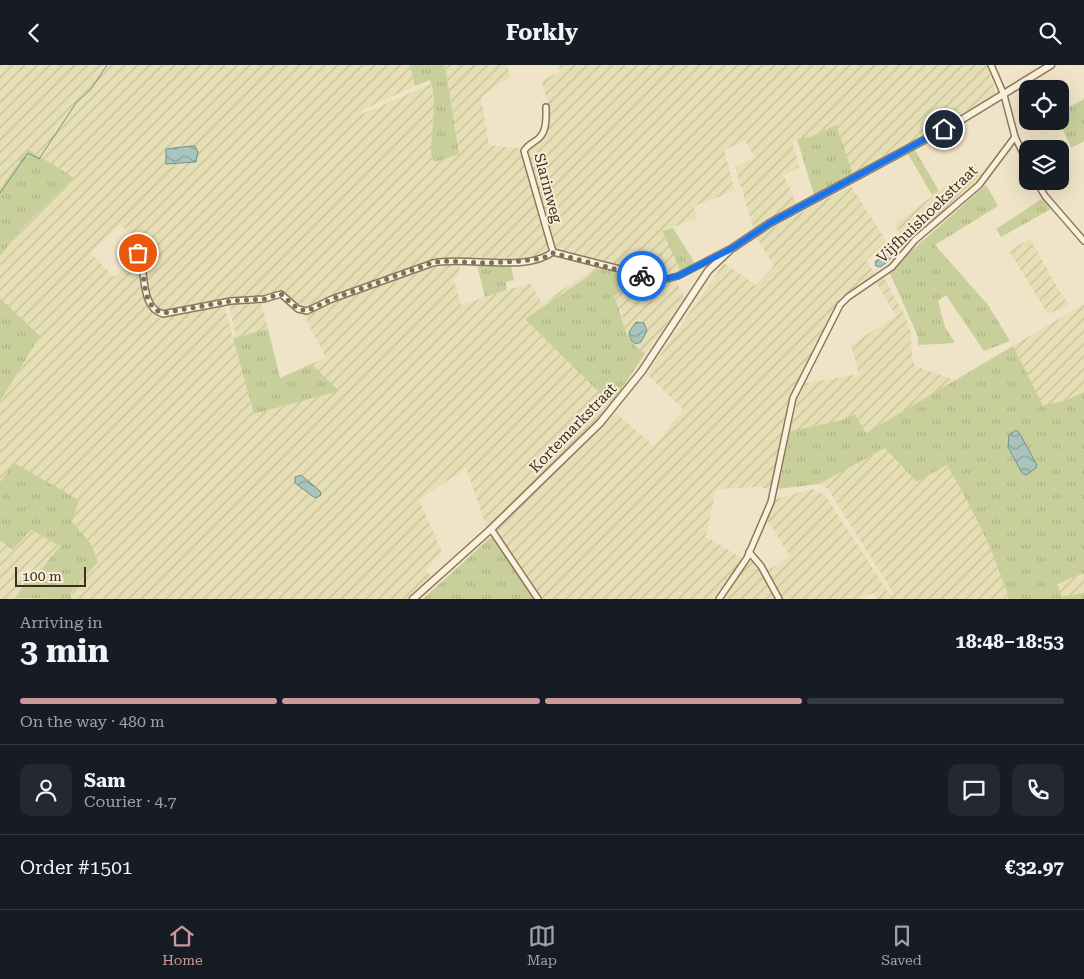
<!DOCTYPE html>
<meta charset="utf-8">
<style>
body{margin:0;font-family:"Roboto Serif",serif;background:#242831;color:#f1f3f6;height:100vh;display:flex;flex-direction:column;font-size:19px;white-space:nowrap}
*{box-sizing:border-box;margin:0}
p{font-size:16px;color:#9ea1a6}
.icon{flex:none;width:28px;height:28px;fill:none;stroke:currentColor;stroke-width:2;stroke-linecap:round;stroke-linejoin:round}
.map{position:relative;height:534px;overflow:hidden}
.sheet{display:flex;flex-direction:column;background:#171b24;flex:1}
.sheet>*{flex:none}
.buttons{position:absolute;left:1019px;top:15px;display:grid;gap:10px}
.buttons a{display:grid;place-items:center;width:50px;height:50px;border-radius:10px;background:#171b24;box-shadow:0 5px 20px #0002;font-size:25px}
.scale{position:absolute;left:15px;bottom:12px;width:71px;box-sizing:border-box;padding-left:5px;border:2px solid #3d2e20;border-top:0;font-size:14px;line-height:18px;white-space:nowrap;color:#3d2e20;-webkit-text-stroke:4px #f7eed8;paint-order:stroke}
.pin{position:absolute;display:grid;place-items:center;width:42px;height:42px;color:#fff;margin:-21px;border:2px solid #fff;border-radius:50%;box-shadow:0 1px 5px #0007}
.courier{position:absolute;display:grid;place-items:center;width:50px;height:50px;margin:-25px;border:4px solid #1a73e8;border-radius:50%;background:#fff;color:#222;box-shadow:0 1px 6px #0007}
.headline em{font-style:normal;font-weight:700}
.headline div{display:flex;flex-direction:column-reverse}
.headline{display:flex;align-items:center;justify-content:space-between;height:85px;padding:0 20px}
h1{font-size:32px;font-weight:700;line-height:38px}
.bar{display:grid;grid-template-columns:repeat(4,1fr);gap:8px 5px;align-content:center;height:60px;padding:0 20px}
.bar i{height:6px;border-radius:4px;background:#363941}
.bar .selected{background:#cc999b}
.bar p{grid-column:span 4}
.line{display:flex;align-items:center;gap:12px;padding:0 20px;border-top:1px solid #363941}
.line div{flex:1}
.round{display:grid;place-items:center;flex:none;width:52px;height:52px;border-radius:10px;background:#242831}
header{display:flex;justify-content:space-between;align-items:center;height:65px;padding:0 20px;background:#171b24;font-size:22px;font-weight:700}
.dock{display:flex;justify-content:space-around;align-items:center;height:70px;border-top:1px solid #363941;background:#171b24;font-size:14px;color:#9ea1a6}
.dock a{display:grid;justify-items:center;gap:2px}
.dock .selected{color:#cc999b}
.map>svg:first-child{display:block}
</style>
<header><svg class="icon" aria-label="back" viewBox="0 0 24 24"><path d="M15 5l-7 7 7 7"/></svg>Forkly<svg class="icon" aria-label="search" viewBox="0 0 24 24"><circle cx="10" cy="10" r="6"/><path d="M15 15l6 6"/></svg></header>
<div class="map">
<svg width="1084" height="534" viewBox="0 0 1084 534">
<defs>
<pattern id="farmland-furrows" width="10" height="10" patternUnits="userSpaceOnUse" patternTransform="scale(1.25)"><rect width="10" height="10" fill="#e6deb5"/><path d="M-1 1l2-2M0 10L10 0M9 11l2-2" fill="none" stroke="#c6bf9b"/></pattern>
<pattern id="grass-tufts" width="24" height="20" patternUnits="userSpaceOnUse" patternTransform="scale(1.25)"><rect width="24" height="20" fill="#c9cf9b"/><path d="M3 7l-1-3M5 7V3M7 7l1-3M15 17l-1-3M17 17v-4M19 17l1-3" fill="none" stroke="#aeb285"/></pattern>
<pattern id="water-waves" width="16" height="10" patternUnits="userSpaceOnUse" patternTransform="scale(1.25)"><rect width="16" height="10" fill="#a9c4bc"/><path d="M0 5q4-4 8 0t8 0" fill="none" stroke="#8ba098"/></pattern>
</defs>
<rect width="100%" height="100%" fill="#f0e4c8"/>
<!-- farmland -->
<g fill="url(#farmland-furrows)">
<polygon points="0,0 410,0 415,21 362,45 362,49 431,19 433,35 459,88 445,0 506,0 511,11 481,32 489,80 522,84 551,187 546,191 502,196 445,193 304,244 296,241 283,227 263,233 165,247 155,242 148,226 144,198 146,181 120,160 90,188 114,212 137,191 144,231 156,253 224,240 254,349 338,326 311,299 326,292 303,249 313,248 339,235 443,199 459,199 460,206 454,215 461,240 530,218 542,238 598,201 602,202 525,254 611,339 574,379 487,463 466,403 419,435 442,487 426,505 431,512 407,534 72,534 70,530 98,497 91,479 72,457 14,398 0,417 0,336 40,271 0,233 0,191 22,163 74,113 28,84 0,124"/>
<polygon points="558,0 987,0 996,29 853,109 835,60 810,72 792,76 799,102 784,111 797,140 754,165 735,102 755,93 745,76 724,85 735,126 694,141 697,153 662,166 681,207 660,213 556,186 526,87 545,72 548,65 549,41 541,15 561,7"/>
<polygon points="975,99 983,112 909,180 894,160"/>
<polygon points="851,121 886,176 866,196 875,209 840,232 796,318 787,339 771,424 757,422 716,424 706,472 742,493 728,516 712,534 540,534 496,465 616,348 654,381 683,344 647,309 724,198 756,220 774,201 756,172"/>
<polygon points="1030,174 1061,229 1069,240 1048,249 1009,186"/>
<polygon points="616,206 663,219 676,215 685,234 645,289 632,280 624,265 622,249 614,231 625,225"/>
<polygon points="884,213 906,253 911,268 912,293 915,301 957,316 866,368 855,349 842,355 790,366 798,333 806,318 859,309 851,280 896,251 876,217"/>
<polygon points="261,237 268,264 236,273 229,239"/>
<polygon points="1084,239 1084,327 1061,337 1043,340 1013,281"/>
<polygon points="885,383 917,417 947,400 967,435 998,500 1009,534 876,534 873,528 861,534 782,534 767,506 790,491 768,456 775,434 812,424 825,430 890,530 894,529 828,424 819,419"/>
<polygon points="31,465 60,481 17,534 0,534 0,475 13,485"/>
<polygon points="754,495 776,534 722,534 747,497"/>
<polygon points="1084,508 1084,528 1062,531 1057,519"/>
</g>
<!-- grass -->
<g fill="url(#grass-tufts)">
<path d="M410,0H445L459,89L434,97L431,89C431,66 438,37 430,15L415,21Z"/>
<polygon points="1084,34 1084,76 1071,83 1059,56 1060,47"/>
<polygon points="836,60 853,109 814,130 797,74 810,72"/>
<polygon points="28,84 74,113 22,163 0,191 0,124"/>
<polygon points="915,85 939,126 932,130 908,89"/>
<polygon points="986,120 998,141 935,180 988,240 1010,276 984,286 946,230 938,236 945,262 955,278 918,280 918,272 890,208 893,202"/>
<polygon points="1043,133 1051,144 1001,172 996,164"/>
<polygon points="673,163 696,200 681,207 662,166"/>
<polygon points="477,200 511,201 514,215 506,217 507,225 485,232"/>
<path d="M602,202L616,206L625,225L614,231C625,256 621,272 645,289L611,339L525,254Z"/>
<polygon points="0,233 40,271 0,336"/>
<polygon points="268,264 280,313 311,299 339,326 254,349 233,273"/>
<path d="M1013,281L1043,340L1061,337L1084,327V508L1057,519L1062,531L1084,528V534H1009C994,486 972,443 947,400L917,417L885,383L819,419L778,424L790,366L842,355L855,349L866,368Z"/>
<polygon points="14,398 79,435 72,457 91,479 98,497 70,529 72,534 16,533 29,510 35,512 60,481 31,465 13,485 0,475 0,417"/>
<polygon points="492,471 535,534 423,534"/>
</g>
<!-- water -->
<g fill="url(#water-waves)" stroke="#6f938a">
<polygon points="191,81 195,81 198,87 196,97 166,99 166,84"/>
<path d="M897,177L900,178C899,187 887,198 880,202L876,201L875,197Z"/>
<polygon points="636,257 644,258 647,266 641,277 636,279 631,275 629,267"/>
<polygon points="1016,365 1020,369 1037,400 1036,403 1026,410 1022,408 1008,382 1009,370"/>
<polygon points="301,410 320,426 321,430 315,433 295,418 295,412"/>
</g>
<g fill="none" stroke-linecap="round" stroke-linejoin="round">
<!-- stream -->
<polyline stroke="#6f938a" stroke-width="1" points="0,128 28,88 39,94 76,38 91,24 107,0"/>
<!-- minor casing -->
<g stroke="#8d765c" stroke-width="8">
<g id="minor">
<polyline points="991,0 1004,30 1015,72 1028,98"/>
<path d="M546,42C546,52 547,66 539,73C534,78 528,79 524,86L553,187"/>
<polyline points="1036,116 1045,131 1084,176"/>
<path d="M138,188C147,205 139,242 163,249L231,236L264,234L281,229L298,244L307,246L332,234L433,198C466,191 525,208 553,187L663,215L678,211L728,185"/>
<polyline points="491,464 538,534"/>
<polyline points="749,487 761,501 779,534"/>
<polyline points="719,534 747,493 771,437 793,333 840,240 848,232 892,202 915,175 979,120 1015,72"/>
</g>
</g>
<!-- tertiary casing -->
<g stroke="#8d765c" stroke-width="9">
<polyline id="tertiary" points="413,534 491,464 600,358 642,306 708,206 731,184 770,158 961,55 1051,0"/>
</g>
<!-- minor -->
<use href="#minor" stroke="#faf1dc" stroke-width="5"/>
<!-- tertiary -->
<use href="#tertiary" stroke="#faf1dc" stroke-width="6"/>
</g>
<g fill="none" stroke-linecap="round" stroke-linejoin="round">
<!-- done -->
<path stroke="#7c6e5b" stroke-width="5" stroke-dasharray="0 9" d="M138,188C147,205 139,242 163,248L231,236L264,234L281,229L298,244L307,246L332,234L432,198L443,196L486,198L523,196L543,193L553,188L642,211"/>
<!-- route -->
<polyline stroke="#1a73e8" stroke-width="6" points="642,211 659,215 678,211 731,184 770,158 944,64"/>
</g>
<g text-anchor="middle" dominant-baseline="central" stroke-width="4" stroke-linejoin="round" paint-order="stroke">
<!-- street labels -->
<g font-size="15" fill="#3d2e20" stroke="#f7eed8">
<text transform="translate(548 123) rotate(75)">Slarinweg</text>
<text transform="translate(927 149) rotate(-44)">Vijfhuishoekstraat</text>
<text transform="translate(573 363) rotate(-46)">Kortemarkstraat</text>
</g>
</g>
</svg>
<div class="buttons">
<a><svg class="icon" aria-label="locate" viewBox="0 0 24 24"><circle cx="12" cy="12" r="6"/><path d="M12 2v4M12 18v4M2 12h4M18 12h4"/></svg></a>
<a><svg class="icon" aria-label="layers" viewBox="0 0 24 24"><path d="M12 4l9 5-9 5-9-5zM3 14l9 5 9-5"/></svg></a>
</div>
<div class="scale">100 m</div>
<div class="pin" style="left:138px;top:188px;background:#ea580c"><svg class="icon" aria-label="bag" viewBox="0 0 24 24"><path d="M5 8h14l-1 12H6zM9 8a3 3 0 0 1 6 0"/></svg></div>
<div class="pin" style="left:944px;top:64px;background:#1f2937"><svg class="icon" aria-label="home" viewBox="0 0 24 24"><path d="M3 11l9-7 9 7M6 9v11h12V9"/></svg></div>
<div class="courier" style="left:642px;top:211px"><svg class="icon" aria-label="bike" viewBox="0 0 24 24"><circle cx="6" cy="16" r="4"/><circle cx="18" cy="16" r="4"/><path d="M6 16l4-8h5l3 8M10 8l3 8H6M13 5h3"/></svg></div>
</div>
<section class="sheet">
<div class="headline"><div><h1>3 min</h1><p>Arriving in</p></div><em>18:48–18:53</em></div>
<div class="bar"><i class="selected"></i><i class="selected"></i><i class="selected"></i><i></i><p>On the way · 480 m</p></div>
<div class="line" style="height:90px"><a class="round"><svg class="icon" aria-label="person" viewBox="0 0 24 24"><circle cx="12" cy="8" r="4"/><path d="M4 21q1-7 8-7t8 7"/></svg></a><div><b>Sam</b><p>Courier · 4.7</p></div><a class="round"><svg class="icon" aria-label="chat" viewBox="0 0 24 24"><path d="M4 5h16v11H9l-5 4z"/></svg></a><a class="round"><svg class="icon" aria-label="phone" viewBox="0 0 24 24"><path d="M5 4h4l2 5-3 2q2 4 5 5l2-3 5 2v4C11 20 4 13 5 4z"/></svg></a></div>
<div class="line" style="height:65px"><div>Order #1501</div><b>€32.97</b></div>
</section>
<nav class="dock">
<a class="selected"><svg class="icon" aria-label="home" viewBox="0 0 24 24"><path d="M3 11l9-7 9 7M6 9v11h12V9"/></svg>Home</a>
<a><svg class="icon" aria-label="map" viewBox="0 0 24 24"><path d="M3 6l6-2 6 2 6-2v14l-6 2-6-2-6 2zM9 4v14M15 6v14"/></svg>Map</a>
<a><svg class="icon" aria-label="saved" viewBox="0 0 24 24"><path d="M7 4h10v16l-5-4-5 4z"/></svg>Saved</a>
</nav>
